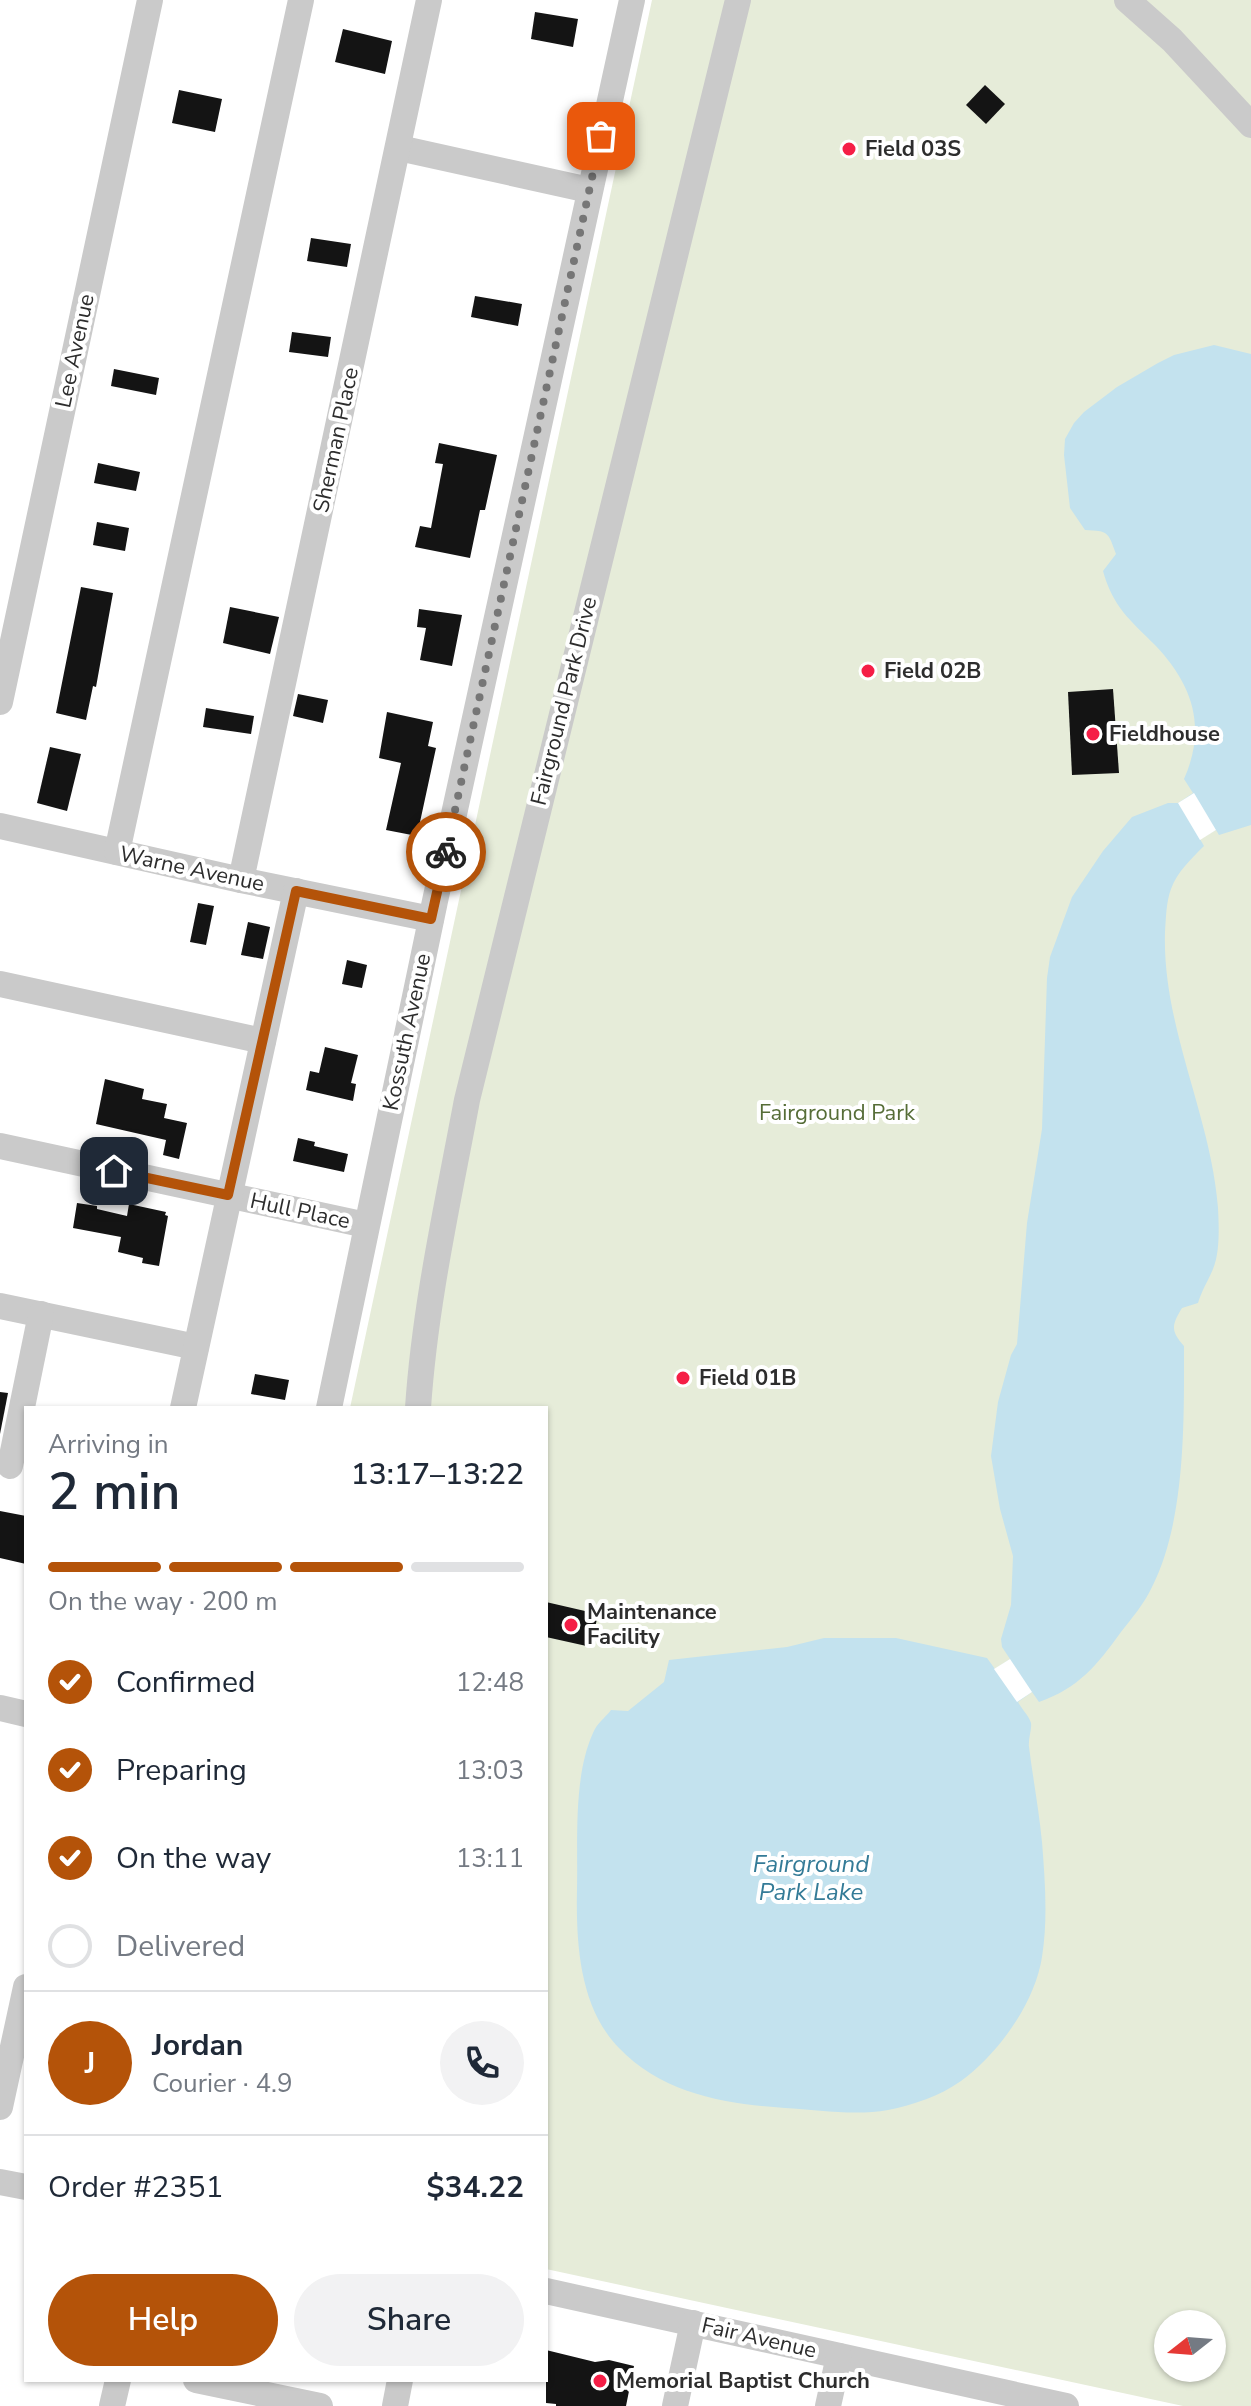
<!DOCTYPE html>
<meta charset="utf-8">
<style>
body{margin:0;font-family:"Nunito Sans",sans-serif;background:#f2f2f3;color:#1f2937;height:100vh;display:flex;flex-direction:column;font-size:30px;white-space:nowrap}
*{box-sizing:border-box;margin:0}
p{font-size:26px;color:#747a83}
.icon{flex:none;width:44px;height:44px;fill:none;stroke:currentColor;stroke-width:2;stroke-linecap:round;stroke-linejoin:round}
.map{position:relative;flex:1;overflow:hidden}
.drawer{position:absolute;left:24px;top:1406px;width:524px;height:976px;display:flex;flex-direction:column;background:#fff;border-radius:0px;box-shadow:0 2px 6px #0004}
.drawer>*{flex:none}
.needle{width:52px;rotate:253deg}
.tools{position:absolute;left:1154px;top:2310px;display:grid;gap:16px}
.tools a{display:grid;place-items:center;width:72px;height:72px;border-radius:50%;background:#fff;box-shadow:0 2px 6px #0004;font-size:40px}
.pin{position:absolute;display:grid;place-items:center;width:68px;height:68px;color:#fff;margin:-34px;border-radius:16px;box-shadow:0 4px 12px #0006}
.courier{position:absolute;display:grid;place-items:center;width:80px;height:80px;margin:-40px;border:6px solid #b45309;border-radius:50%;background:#fff;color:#222;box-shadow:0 2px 10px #0007}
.summary em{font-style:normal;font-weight:600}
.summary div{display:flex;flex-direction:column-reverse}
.summary{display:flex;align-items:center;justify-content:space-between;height:136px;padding:0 24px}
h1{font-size:52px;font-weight:600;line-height:60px}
.bar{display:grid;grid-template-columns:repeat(4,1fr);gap:12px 8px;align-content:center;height:96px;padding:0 24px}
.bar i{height:10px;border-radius:6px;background:#e0e1e3}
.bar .selected{background:#b45309}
.bar p{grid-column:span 4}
.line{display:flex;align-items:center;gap:20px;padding:0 24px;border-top:2px solid #e0e1e3}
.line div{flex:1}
.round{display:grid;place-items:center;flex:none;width:84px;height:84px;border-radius:42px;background:#f2f2f3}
ol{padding:0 24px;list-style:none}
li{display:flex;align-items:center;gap:24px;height:88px}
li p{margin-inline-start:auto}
li .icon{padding:8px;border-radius:50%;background:#b45309;color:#fff;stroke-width:4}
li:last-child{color:#747a83}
li i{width:44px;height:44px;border:4px solid #e0e1e3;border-radius:50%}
.button{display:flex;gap:16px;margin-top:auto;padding:16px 24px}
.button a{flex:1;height:92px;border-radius:48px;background:#b45309;color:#fff;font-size:32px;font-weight:600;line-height:92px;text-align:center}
.button a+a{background:#f2f2f3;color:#1f2937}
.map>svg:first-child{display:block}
</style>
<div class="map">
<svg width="1251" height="2406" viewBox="0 0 1251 2406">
<rect width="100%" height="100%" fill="#fff"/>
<!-- green -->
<path fill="#e6ecd9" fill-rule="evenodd" d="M652,0H1251V2406H1183L546,2269V1408H350ZM1168,2324H1212V2368H1168Z"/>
<!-- water -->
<path fill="#c3e2ee" d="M1214,345L1251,354V825L1219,835L1216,830L1200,839L1204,846C1192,858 1177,872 1171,889C1166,902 1166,919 1165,932C1162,1027 1211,1115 1218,1208C1219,1227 1220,1252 1213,1269C1208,1281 1202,1290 1198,1303L1182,1308C1171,1326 1171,1331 1184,1346C1184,1420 1186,1520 1152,1587C1144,1604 1132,1618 1121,1632C1097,1665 1079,1688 1039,1702L1032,1692L1018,1702C1021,1708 1029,1716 1031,1723C1032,1729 1028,1739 1029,1747C1033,1779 1039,1810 1042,1842C1045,1880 1048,1920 1042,1957C1035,2003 998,2054 961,2081C940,2096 913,2105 888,2110C856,2116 818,2110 785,2108C726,2104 663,2094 619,2048C579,2007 576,1942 577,1889C578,1841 573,1777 593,1733C597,1723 605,1718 611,1710L628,1711L664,1682L669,1660L787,1647L824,1638H896L987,1658L995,1669L1010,1659L1002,1647L1001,1639L1011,1605L1013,1556L1000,1509L991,1456L998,1402L1011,1355L1017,1344L1027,1223L1042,1129L1047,978L1050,957L1072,897L1103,851L1132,817L1168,803H1178L1193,793L1184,779C1207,727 1193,685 1155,645C1130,620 1113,607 1103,571L1116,554C1108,532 1109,531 1085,530L1070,508L1064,455L1065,439L1074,423L1084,412L1117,387L1158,363L1174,355Z"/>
<!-- pier -->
<g fill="#fff">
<polygon points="1194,793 1216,830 1200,840 1178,803"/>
<polygon points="1010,1659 1032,1692 1017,1702 994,1669"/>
</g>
<!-- building -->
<g fill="#141414">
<polygon points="535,12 578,19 573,47 531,39"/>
<polygon points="343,29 392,41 385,74 335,62"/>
<polygon points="985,85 1005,104 986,124 966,105"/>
<polygon points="179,90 222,99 215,132 172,123"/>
<polygon points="311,238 351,244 347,267 307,261"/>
<polygon points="475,296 522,304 518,326 471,317"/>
<polygon points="292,332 331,337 328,357 289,352"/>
<polygon points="114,369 159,378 156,395 111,386"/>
<polygon points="439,443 497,455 485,510 480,510 470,558 415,547 420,526 431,528 443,464 435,463"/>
<polygon points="98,463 140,472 136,491 94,483"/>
<polygon points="97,522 129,528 125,551 93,545"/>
<polygon points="81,587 113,593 96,687 93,686 86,720 56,713"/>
<polygon points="230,607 279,617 270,654 223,643"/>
<polygon points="419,609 462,615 452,666 420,660 426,628 417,627"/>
<polygon points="1113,689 1119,773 1072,775 1068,692"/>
<polygon points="298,694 328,700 323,723 293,716"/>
<polygon points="206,708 254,716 251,734 203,727"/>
<polygon points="387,712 433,722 428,746 436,748 417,836 386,830 401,763 379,758"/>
<polygon points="50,747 81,754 67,811 37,803"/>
<polygon points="198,903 214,906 206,945 190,942"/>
<polygon points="248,922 270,927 263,959 241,955"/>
<polygon points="347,960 367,965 362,988 342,984"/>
<polygon points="325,1047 358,1055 351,1083 356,1084 353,1101 306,1090 310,1071 319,1073"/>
<polygon points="105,1079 144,1089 142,1099 167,1104 164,1118 187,1123 179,1159 163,1155 166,1140 96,1124"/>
<polygon points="298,1138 315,1142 314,1146 348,1154 344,1172 293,1161"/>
<polygon points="77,1203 97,1206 97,1209 127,1216 129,1204 166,1212 165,1215 168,1216 159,1266 142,1263 143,1258 118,1252 121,1237 73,1228"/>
<polygon points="255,1374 289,1380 285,1400 251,1394"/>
<polygon points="0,1392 8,1393 0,1434"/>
<polygon points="0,1511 26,1516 26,1564 0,1558"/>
<polygon points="546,1602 598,1614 591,1647 546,1637"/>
<polygon points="546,2350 595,2362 609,2360 634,2366 626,2406 556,2406 556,2404 546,2403"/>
</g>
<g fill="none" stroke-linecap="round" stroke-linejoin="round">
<!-- minor -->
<g stroke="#cacaca" stroke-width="26">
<polyline points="1127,0 1172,40 1251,125"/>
<polyline points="399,148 589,190"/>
<polyline points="0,702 150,0"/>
<polyline points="0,826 241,880 431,919"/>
<polyline points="117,852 301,0"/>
<polyline points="241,880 429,0"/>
<polyline points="0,984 263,1041"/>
<polyline points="0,1146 366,1225"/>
<polyline points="0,1306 196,1347"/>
<polyline points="183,1408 296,891"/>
<polyline points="329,1408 435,901 632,0"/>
<path d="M418,1408C425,1304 448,1202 467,1100L738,0"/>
<polyline points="10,1466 41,1314"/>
<polyline points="0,1708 26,1714"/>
<polyline points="0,2107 26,1987"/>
<polyline points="0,2182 26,2187"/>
<polyline points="546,2291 1066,2406"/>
<polyline points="196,2380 320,2406"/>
<polyline points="112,2406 118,2380"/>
<polyline points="395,2406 400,2380"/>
<polyline points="675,2406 693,2323"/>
<polyline points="828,2406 839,2356"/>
</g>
</g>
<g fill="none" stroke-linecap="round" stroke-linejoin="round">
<!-- done -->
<polyline stroke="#767676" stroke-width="8" stroke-dasharray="0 14.4" points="446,852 601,136"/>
<!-- route -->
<polyline stroke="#b45309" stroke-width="10" points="114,1171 228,1195 296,891 431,919 446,852"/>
</g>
<!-- markers -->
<g fill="#f51e46" stroke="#fff" stroke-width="3">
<circle cx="849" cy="149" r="8"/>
<circle cx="868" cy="671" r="8"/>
<circle cx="1093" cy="734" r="8"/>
<circle cx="683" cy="1378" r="8"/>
<circle cx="571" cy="1625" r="8"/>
<circle cx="600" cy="2381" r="8"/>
</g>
<g text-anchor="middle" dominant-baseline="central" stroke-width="8" stroke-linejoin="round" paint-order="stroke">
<!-- poi labels -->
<g font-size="22" font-weight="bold" fill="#2d2d2d" stroke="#fff" text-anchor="start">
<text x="865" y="149">Field 03S</text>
<text x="884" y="671">Field 02B</text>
<text x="1109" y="734">Fieldhouse</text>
<text x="699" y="1378">Field 01B</text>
<text x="587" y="1612">Maintenance<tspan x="587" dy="25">Facility</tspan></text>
<text x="616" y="2381">Memorial Baptist Church</text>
</g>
<!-- street labels -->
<g font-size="22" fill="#2d2d2d" stroke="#fff">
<text transform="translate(75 351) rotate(-78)">Lee Avenue</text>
<text transform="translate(336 440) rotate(-78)">Sherman Place</text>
<text transform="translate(564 701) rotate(-76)">Fairground Park Drive</text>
<text transform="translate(192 869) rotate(12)">Warne Avenue</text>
<text transform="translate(407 1032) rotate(-78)">Kossuth Avenue</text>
<text transform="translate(300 1211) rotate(12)">Hull Place</text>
<text transform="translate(759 2338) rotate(13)">Fair Avenue</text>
</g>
<!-- park labels -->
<g font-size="22" fill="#566d37" stroke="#fff">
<text x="837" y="1113">Fairground Park</text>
</g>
<!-- water labels -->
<g font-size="24" font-style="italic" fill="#347b97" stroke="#fff">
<text x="811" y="1864">Fairground<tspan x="811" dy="28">Park Lake</tspan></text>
</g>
</g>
</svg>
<div class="tools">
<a><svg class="needle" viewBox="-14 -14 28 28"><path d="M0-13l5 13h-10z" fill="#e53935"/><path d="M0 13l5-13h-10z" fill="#747a83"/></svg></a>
</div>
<div class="pin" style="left:601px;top:136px;background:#ea580c"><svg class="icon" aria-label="bag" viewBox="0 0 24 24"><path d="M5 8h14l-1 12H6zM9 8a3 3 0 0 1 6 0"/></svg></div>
<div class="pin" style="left:114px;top:1171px;background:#1f2937"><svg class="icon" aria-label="home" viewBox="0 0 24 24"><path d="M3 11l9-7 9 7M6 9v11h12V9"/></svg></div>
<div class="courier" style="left:446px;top:852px"><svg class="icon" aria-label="bike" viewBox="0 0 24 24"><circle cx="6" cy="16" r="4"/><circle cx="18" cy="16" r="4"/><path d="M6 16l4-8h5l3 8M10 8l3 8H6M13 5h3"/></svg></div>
<section class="drawer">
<div class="summary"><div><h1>2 min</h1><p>Arriving in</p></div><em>13:17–13:22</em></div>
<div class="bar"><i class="selected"></i><i class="selected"></i><i class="selected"></i><i></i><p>On the way · 200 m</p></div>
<ol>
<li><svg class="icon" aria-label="check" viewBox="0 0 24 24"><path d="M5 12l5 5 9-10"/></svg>Confirmed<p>12:48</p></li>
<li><svg class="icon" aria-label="check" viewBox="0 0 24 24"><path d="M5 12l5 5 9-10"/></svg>Preparing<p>13:03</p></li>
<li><svg class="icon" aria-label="check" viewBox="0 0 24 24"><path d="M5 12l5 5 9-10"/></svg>On the way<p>13:11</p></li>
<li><i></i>Delivered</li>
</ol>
<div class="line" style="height:144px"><b class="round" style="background:#b45309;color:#fff">J</b><div><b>Jordan</b><p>Courier · 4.9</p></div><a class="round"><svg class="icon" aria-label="phone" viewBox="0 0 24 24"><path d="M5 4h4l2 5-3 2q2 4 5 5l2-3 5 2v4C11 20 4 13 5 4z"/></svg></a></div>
<div class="line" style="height:104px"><div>Order #2351</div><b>$34.22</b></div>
<div class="button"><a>Help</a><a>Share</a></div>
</section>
</div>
